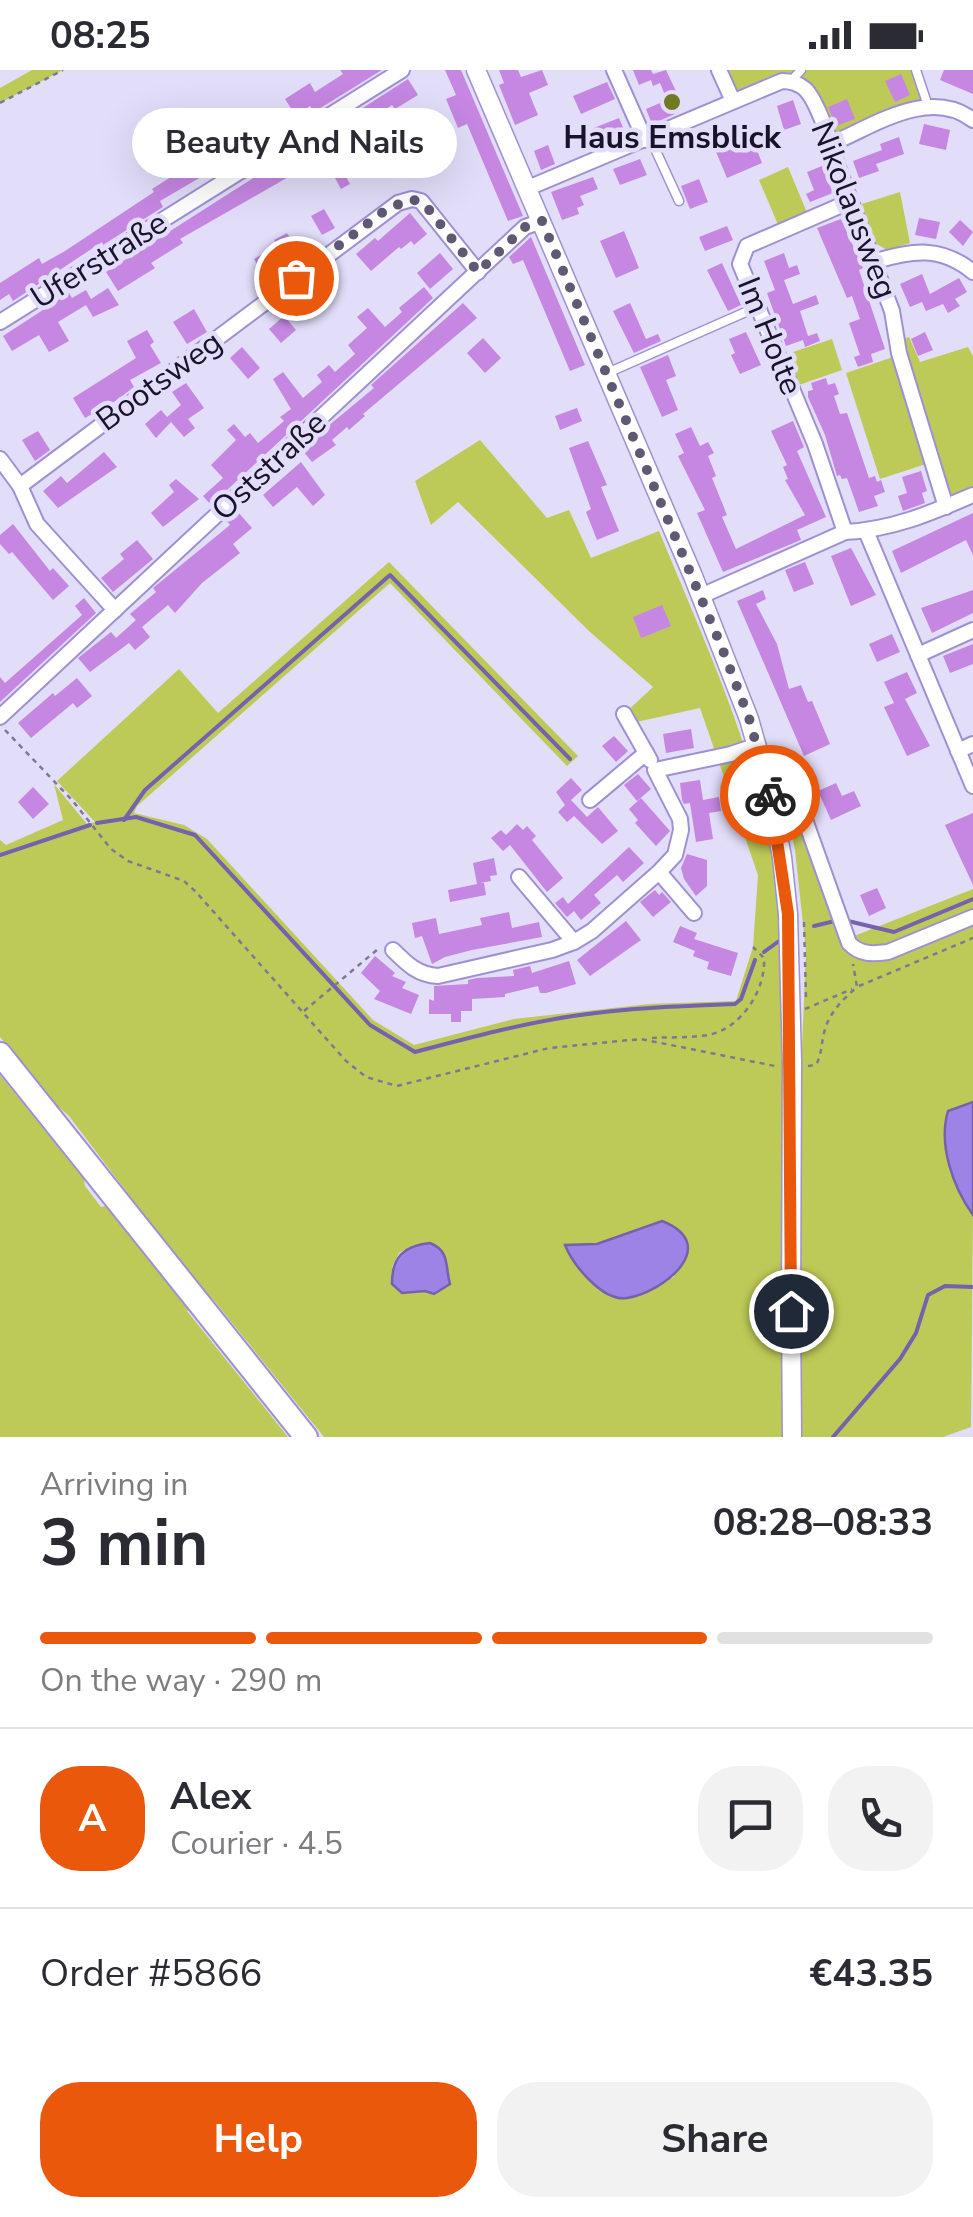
<!DOCTYPE html>
<meta charset="utf-8">
<style>
body{margin:0;font-family:"Nunito Sans",sans-serif;background:#f2f2f3;color:#2b2b33;height:100vh;display:flex;flex-direction:column;font-size:38px;white-space:nowrap}
*{box-sizing:border-box;margin:0}
p{font-size:32px;color:#7c7c81}
.icon{flex:none;width:55px;height:55px;fill:none;stroke:currentColor;stroke-width:2;stroke-linecap:round;stroke-linejoin:round}
.map{position:relative;height:1367px;overflow:hidden}
.drawer{display:flex;flex-direction:column;background:#fff;flex:1}
.drawer>*{flex:none}
.pin{position:absolute;display:grid;place-items:center;width:85px;height:85px;color:#fff;margin:-42px;border:5px solid #fff;border-radius:50%;box-shadow:0 2px 10px #0007}
.courier{position:absolute;display:grid;place-items:center;width:100px;height:100px;margin:-50px;border:8px solid #ea580c;border-radius:50%;background:#fff;color:#222;box-shadow:0 2px 12px #0007}
.bubble{position:absolute;height:70px;border-radius:35px;background:#fff;box-shadow:0 10px 40px #0002;font-size:32px;font-weight:700;line-height:70px;text-align:center}
.overview em{font-style:normal;font-weight:700}
.overview div{display:flex;flex-direction:column-reverse}
.overview{display:flex;align-items:center;justify-content:space-between;height:170px;padding:0 40px}
h1{font-size:65px;font-weight:700;line-height:75px}
.bar{display:grid;grid-template-columns:repeat(4,1fr);gap:15px 10px;align-content:center;height:120px;padding:0 40px}
.bar i{height:12px;border-radius:8px;background:#e1e1e2}
.bar .active{background:#ea580c}
.bar p{grid-column:span 4}
.line{display:flex;align-items:center;gap:25px;padding:0 40px;border-top:2px solid #e1e1e2}
.line div{flex:1}
.round{display:grid;place-items:center;flex:none;width:105px;height:105px;border-radius:40px;background:#f2f2f3}
.primary-button{display:flex;gap:20px;margin-top:auto;padding:20px 40px}
.primary-button a{flex:1;height:115px;border-radius:40px;background:#ea580c;color:#fff;font-size:40px;font-weight:700;line-height:115px;text-align:center}
.primary-button a+a{background:#f2f2f3;color:#2b2b33}
.status{display:flex;justify-content:space-between;align-items:center;height:70px;padding:0 50px;background:#fff;direction:ltr}
.status svg{height:28px;fill:currentColor}
.map>svg:first-child{display:block}
</style>
<div class="status"><b>08:25</b><svg viewBox="0 0 49 12"><path d="M0 12V9h3v3zM5 12V6h3v6zM10 12V3h3v9zM15 12V0h3v12zM26 1h20v11H26zM47 4h2v5h-2z"/></svg></div>
<div class="map">
<svg width="973" height="1367" viewBox="0 0 973 1367">
<rect width="100%" height="100%" fill="#e2ddf9"/>
<!-- green -->
<g fill="#beca57" fill-rule="evenodd">
<polygon points="32,0 63,0 0,33 0,18"/>
<polygon points="719,0 916,0 928,36 833,73 808,20 791,11 733,31"/>
<polygon points="788,97 808,145 779,157 759,110"/>
<polygon points="900,122 910,173 887,180 875,173 862,134"/>
<polygon points="909,267 920,292 968,277 973,286 973,421 958,428 946,422 903,285 903,269"/>
<polygon points="832,269 842,300 796,316 784,285"/>
<polygon points="893,287 926,394 880,409 846,303"/>
<path d="M480,370L547,448L569,440L591,488L659,461C702,566 752,672 772,784C786,856 783,931 783,1004L801,1001L806,882L795,780L786,734L795,736L844,870L973,819V1032L954,1038L960,1125L973,1145L971,1357L943,1367H324L212,1228L187,1241L288,1367H0V1005L84,1109L85,1116L101,1137L132,1129L69,1046L47,1027L0,967V770L6,775L63,750L54,714L87,754L95,752L57,711L179,599L218,643L389,492L578,686L567,696L390,513L137,736L134,743L184,755L207,769L373,950L414,975L514,949L649,934L736,931L753,877L758,805L700,638L632,653L624,644L653,617L590,562L458,432L431,455L415,411ZM662,1151L674,1207L627,1228L614,1227L566,1175L597,1174ZM414,1175L448,1208L450,1214L435,1224L392,1197L399,1183Z"/>
</g>
<!-- water -->
<g fill="#9e83e6" stroke="#7661ae" stroke-width="2.5">
<path d="M973,1032V1145C953,1117 938,1075 948,1041Z"/>
<path d="M662,1151C722,1175 664,1222 627,1228C603,1232 573,1195 565,1175L597,1174Z"/>
<path d="M430,1173C450,1181 445,1196 450,1214L434,1224L425,1221L402,1223L392,1214C392,1187 403,1176 430,1173Z"/>
</g>
<g fill="none" stroke-linecap="round" stroke-linejoin="round">
<!-- stream -->
<g stroke="#7661ae" stroke-width="4">
<polyline points="124,750 145,720 390,505 570,689"/>
<path d="M97,753L136,747L195,765L370,955L415,982C468,968 520,954 573,946C627,938 681,936 735,934L741,929L755,890"/>
<polyline points="0,785 90,755"/>
<polyline points="848,851 894,862 973,829"/>
<polyline points="814,856 839,850"/>
<polyline points="764,882 779,871"/>
<polyline points="833,1367 900,1289 916,1263 928,1225 945,1216 973,1217"/>
</g>
</g>
<!-- building -->
<g fill="#c587e2">
<polygon points="340,0 382,0 314,42 310,36 295,45 299,51 224,99 218,89 198,102 201,107 160,131 163,137 103,175 102,172 13,231 9,224 0,230 0,213 39,188 42,194 65,181 154,122 152,119 174,105 171,100 191,87 187,80 205,69 216,86 292,40 285,29 310,13 315,22 343,4"/>
<polygon points="445,0 461,0 523,146 508,151 467,54 458,58 446,29 456,25"/>
<polygon points="499,0 518,0 521,7 542,0 548,15 529,23 538,45 515,55 499,15 504,13"/>
<polygon points="633,0 651,0 653,4 666,0 682,34 673,38 675,44 652,54 646,39 667,30 660,13 653,16 651,10 639,15"/>
<polygon points="944,0 973,0 973,24 940,10"/>
<polygon points="901,4 910,25 895,32 885,11"/>
<polygon points="408,9 418,25 395,39 392,35 332,75 343,92 357,84 362,93 344,103 350,114 341,119 323,86 320,88 317,83 300,93 304,98 180,169 183,173 151,193 155,198 118,221 106,202"/>
<polygon points="607,12 615,29 581,44 573,26"/>
<polygon points="847,29 855,49 836,56 828,37"/>
<polygon points="793,30 801,54 784,60 777,36"/>
<polygon points="619,48 626,65 602,75 594,58"/>
<polygon points="747,54 762,93 727,108 716,82 735,74 730,61"/>
<polygon points="924,54 950,60 946,80 919,74"/>
<polygon points="899,67 904,84 876,94 879,101 859,108 853,91 882,80 880,74"/>
<polygon points="548,75 555,94 541,100 534,81"/>
<polygon points="640,89 647,105 620,115 613,99"/>
<polygon points="822,96 833,123 810,132 806,124 814,120 807,102"/>
<polygon points="593,107 598,119 580,126 584,135 577,138 579,144 562,150 551,122"/>
<polygon points="699,109 708,132 690,139 681,116"/>
<polygon points="324,139 335,158 322,165 311,146"/>
<polygon points="410,143 427,164 414,175 411,171 401,179 399,177 371,201 356,184 375,168 378,171"/>
<polygon points="919,148 940,152 936,169 915,165"/>
<polygon points="841,149 863,198 859,200 885,279 871,284 873,292 858,297 854,287 860,285 849,253 860,249 852,226 847,228 817,158"/>
<polygon points="960,150 973,162 963,176 949,162"/>
<polygon points="727,156 733,170 705,181 699,167"/>
<polygon points="624,161 639,198 616,208 600,171"/>
<polygon points="287,163 299,182 276,195 278,198 265,207 254,189 277,175 274,170"/>
<polygon points="531,167 585,295 570,301 523,190 513,194 509,187"/>
<polygon points="440,183 453,199 430,219 417,203"/>
<polygon points="784,183 789,198 797,195 800,204 784,210 793,234 816,225 819,234 800,241 808,266 817,263 820,271 805,277 803,270 786,276 767,223 775,220 764,191"/>
<polygon points="722,193 741,235 728,241 707,200"/>
<polygon points="922,204 930,224 959,208 967,222 955,229 960,236 948,243 943,234 926,241 922,232 910,237 900,214"/>
<polygon points="424,217 433,228 211,435 203,426 223,408 211,395 236,370 227,360 234,354 245,367 250,363 258,373 284,351 280,347 291,339 273,309 283,302 303,328 322,312 317,305 329,295 335,302 355,284 348,275 367,258 357,247 368,238 385,257 402,242 399,238"/>
<polygon points="108,218 119,235 93,247 86,235 58,252 69,271 49,282 39,265 12,281 3,266 69,223 72,228 86,220 91,229"/>
<polygon points="463,233 477,248 363,344 365,346 349,360 347,357 332,370 336,375 312,392 303,381 318,369 316,366 374,318 371,315"/>
<polygon points="630,233 646,269 658,264 661,271 634,283 613,241"/>
<polygon points="194,239 207,262 187,274 173,252"/>
<polygon points="284,246 296,260 281,273 269,259"/>
<polygon points="147,260 154,272 150,275 161,293 130,310 134,317 117,330 85,348 73,328 136,288 127,271"/>
<polygon points="746,262 761,295 740,304 731,285 735,283 729,269"/>
<polygon points="925,262 933,280 918,286 911,269"/>
<polygon points="483,268 501,288 485,303 467,283"/>
<polygon points="242,277 260,298 248,309 230,288"/>
<polygon points="668,285 676,306 666,310 678,340 662,347 640,297"/>
<polygon points="826,308 828,315 835,313 839,324 834,326 840,344 847,343 869,408 875,406 877,412 881,410 885,422 874,426 878,436 859,442 847,408 842,409 840,405 837,406 825,365 808,327 808,321 813,320 811,313"/>
<polygon points="186,313 204,338 188,349 195,358 184,367 171,352 156,368 145,354 161,340 167,347 181,335 172,322"/>
<polygon points="577,338 582,351 560,360 555,346"/>
<polygon points="793,351 804,377 797,381 826,447 797,460 801,470 723,502 697,443 705,440 678,386 684,383 675,364 691,357 700,376 708,372 714,383 708,386 716,406 712,408 727,445 722,447 736,479 805,445 785,410 788,409 783,397 787,395 771,361"/>
<polygon points="38,361 50,380 35,391 22,370"/>
<polygon points="588,371 607,415 601,417 619,461 597,470 586,442 591,439 569,378"/>
<polygon points="104,382 117,397 58,438 43,421 61,406 67,413"/>
<polygon points="301,392 325,425 313,436 297,417 273,437 263,425"/>
<polygon points="921,401 927,421 922,423 925,433 903,441 898,426 907,423 902,407"/>
<polygon points="176,409 199,429 163,457 151,443 174,422 169,415"/>
<polygon points="238,442 252,458 233,474 240,483 202,513 175,543 168,535 142,557 150,567 135,580 129,573 90,602 78,588 111,562 116,568 136,550 130,544 156,522 153,518 230,455 227,451"/>
<polygon points="973,443 973,485 966,470 901,503 892,481"/>
<polygon points="13,454 50,501 53,498 69,516 53,530 12,482 9,484 0,474 0,465"/>
<polygon points="137,470 153,489 113,522 101,508 124,489 120,484"/>
<polygon points="851,478 876,525 851,536 831,486"/>
<polygon points="805,492 814,514 794,522 785,500"/>
<polygon points="763,520 766,529 756,534 777,574 789,619 801,615 808,632 812,631 830,674 804,686 737,531"/>
<polygon points="973,520 973,543 932,563 921,538"/>
<polygon points="84,528 96,543 0,632 0,607 5,613 82,545 75,536"/>
<polygon points="662,535 671,556 641,568 633,547"/>
<polygon points="892,564 900,582 877,592 869,574"/>
<polygon points="973,574 973,594 950,603 943,586"/>
<polygon points="907,602 917,623 905,629 930,676 907,686 884,637 894,633 884,612"/>
<polygon points="77,608 92,626 77,638 73,633 31,668 18,653 53,623 55,626"/>
<polygon points="691,659 694,678 666,683 663,664"/>
<polygon points="614,666 628,681 616,692 602,676"/>
<polygon points="638,704 651,719 637,731 624,715"/>
<polygon points="571,708 582,720 571,730 587,747 598,737 618,761 602,774 574,746 567,752 558,742 565,735 556,722"/>
<polygon points="700,710 703,730 719,727 721,741 709,743 713,769 696,772 690,733 684,734 682,730 680,713"/>
<polygon points="836,713 842,726 854,721 861,736 831,750 818,721"/>
<polygon points="33,717 49,734 33,749 18,732"/>
<polygon points="641,728 670,761 656,776 635,753 638,750 629,739"/>
<polygon points="973,743 973,815 945,755"/>
<polygon points="517,754 523,760 527,756 536,766 532,770 563,808 547,822 510,775 503,781 491,768 501,760 506,765"/>
<polygon points="629,777 644,793 623,812 617,805 594,825 601,833 581,850 574,841 567,847 555,833 563,827 568,834"/>
<polygon points="687,784 707,790 707,816 696,826 684,809 681,798"/>
<polygon points="494,788 497,805 490,806 491,811 480,813 484,813 486,825 450,832 448,820 477,814 473,793"/>
<polygon points="877,818 886,838 869,846 860,825"/>
<polygon points="655,820 659,825 662,822 671,832 653,847 640,832"/>
<polygon points="509,842 512,858 539,852 542,867 472,880 445,887 432,894 422,866 415,868 412,853 436,848 439,864 482,855 480,848"/>
<polygon points="626,851 641,870 590,906 577,890"/>
<polygon points="680,856 697,863 694,869 738,883 731,906 707,899 709,892 693,886 695,881 673,872"/>
<polygon points="375,886 395,903 392,906 406,912 402,918 419,925 411,944 374,929 380,921 361,903"/>
<polygon points="569,891 576,914 546,923 540,923 538,916 505,924 505,927 472,929 472,941 461,941 461,952 451,952 451,944 429,944 429,929 434,931 434,916 468,914 468,910 477,908 514,906 513,900 530,896 532,903"/>
</g>
<g fill="none" stroke-linecap="round" stroke-linejoin="round">
<!-- service casing -->
<g stroke="#a090d2" stroke-width="11">
<g id="service">
<polyline points="916,0 928,36"/>
<polyline points="791,11 801,0"/>
<polyline points="650,68 679,131"/>
<polyline points="605,304 757,237"/>
</g>
</g>
<!-- minor casing -->
<g stroke="#a090d2" stroke-width="18">
<g id="minor">
<polyline points="614,0 645,70"/>
<polyline points="719,0 733,31"/>
<path d="M833,73C875,55 930,17 973,50"/>
<path d="M528,118L782,11C791,11 798,13 805,19C816,29 833,76 836,92L892,241L899,283L946,437"/>
<path d="M876,191C913,180 941,176 973,202"/>
<polyline points="0,252 402,0"/>
<polyline points="0,389 20,416 37,454 115,540"/>
<polyline points="20,416 398,133 412,129 421,131 478,202"/>
<polyline points="866,461 973,716"/>
<polyline points="845,462 815,374 740,194 747,176 851,131"/>
<path d="M701,526L845,462C891,460 931,443 973,425"/>
<polyline points="918,585 973,560"/>
<polyline points="624,644 650,690"/>
<polyline points="0,647 525,157 542,151"/>
<polyline points="958,681 973,674"/>
<polyline points="590,730 646,683"/>
<path d="M773,737L795,736L803,744L849,873C860,885 873,884 888,882L973,847"/>
<polyline points="659,802 694,843"/>
<polyline points="519,807 574,872"/>
<path d="M393,880C407,894 418,905 438,906L552,880L574,872L592,861L659,802L675,785L681,760L680,749L655,700L731,684L758,675"/>
</g>
</g>
<!-- tertiary casing -->
<g stroke="#a090d2" stroke-width="21">
<g id="tertiary">
<polyline points="476,0 693,506 749,649 769,720 782,787 788,844 792,991"/>
<polyline points="791,1241 792,1367"/>
</g>
</g>
<!-- primary casing -->
<g stroke="#a090d2" stroke-width="26">
<polyline id="primary" points="0,984 306,1367"/>
</g>
<!-- path -->
<g stroke="#7e7893" stroke-width="2.5" stroke-dasharray="5 5" stroke-linecap="butt">
<polyline points="0,33 63,0"/>
<polyline points="5,660 72,730 111,779 128,791 184,811 196,822 346,991 366,1007 397,1016 549,978 641,969 775,996"/>
<polyline points="804,852 806,929"/>
<polyline points="859,916 973,868"/>
<polyline points="805,939 852,919"/>
<polyline points="304,941 378,879"/>
<path d="M652,968C670,967 690,968 708,965C741,959 766,920 764,888L753,877"/>
<path d="M808,996L816,995C822,984 821,975 824,963C828,944 843,929 857,917L853,894"/>
</g>
<!-- service -->
<use href="#service" stroke="#fff" stroke-width="8"/>
<!-- minor -->
<use href="#minor" stroke="#fff" stroke-width="14"/>
<!-- tertiary -->
<use href="#tertiary" stroke="#fff" stroke-width="18"/>
<!-- primary -->
<use href="#primary" stroke="#fff" stroke-width="22"/>
<!-- tertiary-bridge casing -->
<g stroke="#a090d2" stroke-width="21" stroke-linecap="butt">
<polyline id="tertiary-bridge" points="791,1241 792,991"/>
</g>
<!-- tertiary-bridge -->
<use href="#tertiary-bridge" stroke="#fff" stroke-width="18"/>
</g>
<g fill="none" stroke-linecap="round" stroke-linejoin="round">
<!-- done -->
<polyline stroke="#5f5973" stroke-width="10" stroke-dasharray="0 18" points="296,208 387,139 412,129 426,136 478,202 525,157 542,151 722,578 749,648 770,725"/>
<!-- route -->
<polyline stroke="#ea580c" stroke-width="12" points="770,725 788,844 791,1241"/>
</g>
<!-- markers -->
<circle fill="#717923" stroke="#e2ddf9" stroke-width="4" cx="672" cy="32" r="10"/>
<g text-anchor="middle" dominant-baseline="central" stroke-width="9" stroke-linejoin="round" paint-order="stroke">
<!-- poi labels -->
<g font-size="32" font-weight="bold" fill="#19122b" stroke="#e2ddf9">
<text x="672" y="67">Haus Emsblick</text>
</g>
<!-- street labels -->
<g font-size="32" fill="#19122b" stroke="#e2ddf9">
<text transform="translate(854 140) rotate(69)">Nikolausweg</text>
<text transform="translate(99 190) rotate(-32)">Uferstraße</text>
<text transform="translate(770 266) rotate(68)">Im Holte</text>
<text transform="translate(159 311) rotate(-36)">Bootsweg</text>
<text transform="translate(269 396) rotate(-43)">Oststraße</text>
</g>
</g>
</svg>
<div class="pin" style="left:296px;top:208px;background:#ea580c"><svg class="icon" aria-label="bag" viewBox="0 0 24 24"><path d="M5 8h14l-1 12H6zM9 8a3 3 0 0 1 6 0"/></svg></div>
<div class="pin" style="left:791px;top:1241px;background:#1f2937"><svg class="icon" aria-label="home" viewBox="0 0 24 24"><path d="M3 11l9-7 9 7M6 9v11h12V9"/></svg></div>
<div class="courier" style="left:770px;top:725px"><svg class="icon" aria-label="bike" viewBox="0 0 24 24"><circle cx="6" cy="16" r="4"/><circle cx="18" cy="16" r="4"/><path d="M6 16l4-8h5l3 8M10 8l3 8H6M13 5h3"/></svg></div>
<div class="bubble" style="left:132px;top:38px;width:325px">Beauty And Nails</div>
</div>
<section class="drawer">
<div class="overview"><div><h1>3 min</h1><p>Arriving in</p></div><em>08:28–08:33</em></div>
<div class="bar"><i class="active"></i><i class="active"></i><i class="active"></i><i></i><p>On the way · 290 m</p></div>
<div class="line" style="height:180px"><b class="round" style="background:#ea580c;color:#fff">A</b><div><b>Alex</b><p>Courier · 4.5</p></div><a class="round"><svg class="icon" aria-label="chat" viewBox="0 0 24 24"><path d="M4 5h16v11H9l-5 4z"/></svg></a><a class="round"><svg class="icon" aria-label="phone" viewBox="0 0 24 24"><path d="M5 4h4l2 5-3 2q2 4 5 5l2-3 5 2v4C11 20 4 13 5 4z"/></svg></a></div>
<div class="line" style="height:130px"><div>Order #5866</div><b>€43.35</b></div>
<div class="primary-button"><a>Help</a><a>Share</a></div>
</section>
